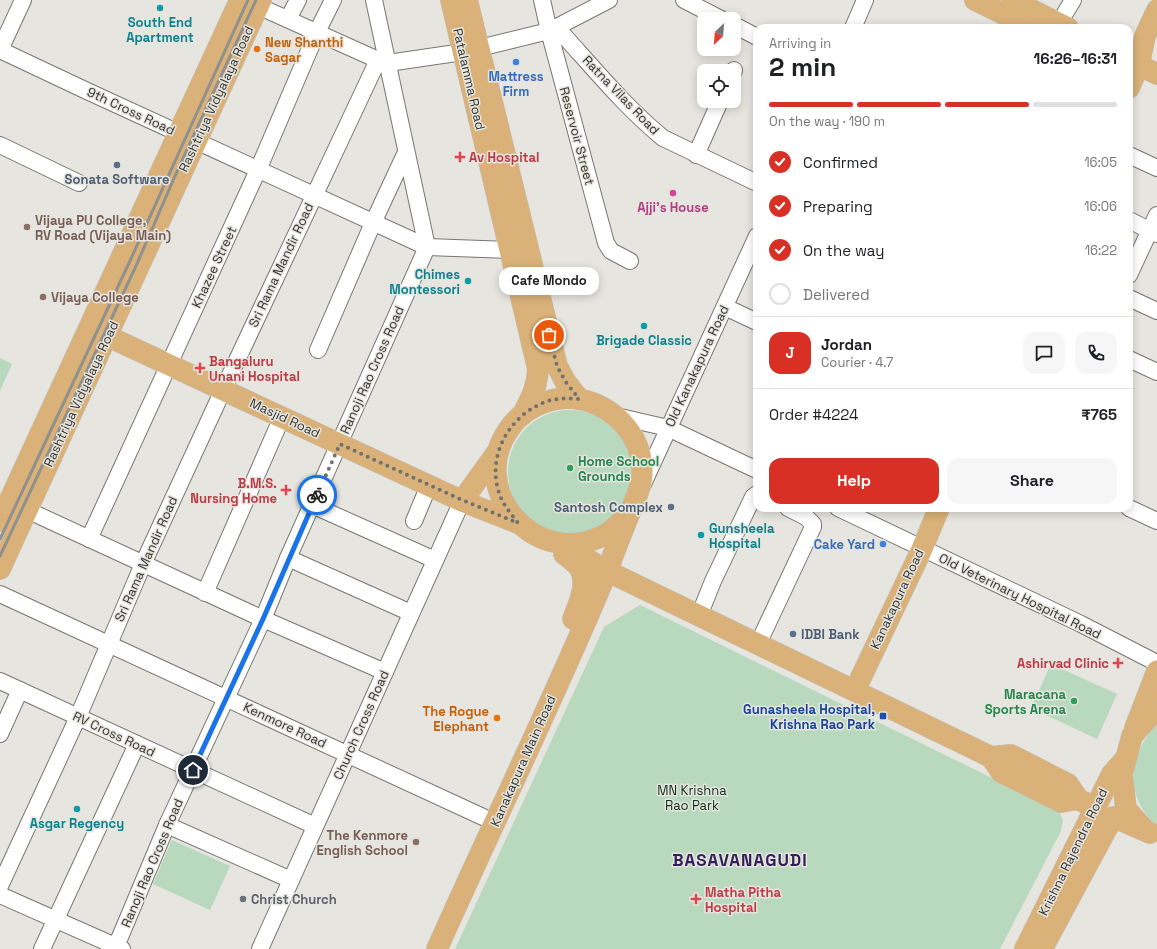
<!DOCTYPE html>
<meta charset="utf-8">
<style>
body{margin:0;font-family:"Space Grotesk",sans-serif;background:#f6f6f6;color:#202124;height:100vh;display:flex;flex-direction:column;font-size:15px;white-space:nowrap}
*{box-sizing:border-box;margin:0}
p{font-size:13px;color:#757577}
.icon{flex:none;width:22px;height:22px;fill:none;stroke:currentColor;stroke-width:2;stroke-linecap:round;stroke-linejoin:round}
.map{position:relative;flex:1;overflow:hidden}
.panel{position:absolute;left:753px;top:24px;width:380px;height:488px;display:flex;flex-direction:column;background:#fff;border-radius:12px;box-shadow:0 2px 10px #0003}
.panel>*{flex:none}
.needle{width:26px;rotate:205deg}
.controls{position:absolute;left:697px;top:12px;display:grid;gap:8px}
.controls a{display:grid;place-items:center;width:44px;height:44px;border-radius:8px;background:#fff;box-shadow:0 2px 10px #0003;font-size:20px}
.pin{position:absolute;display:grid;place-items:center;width:34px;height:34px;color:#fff;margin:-17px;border:2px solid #fff;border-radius:50%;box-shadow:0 1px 4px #0007}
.courier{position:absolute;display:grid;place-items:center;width:40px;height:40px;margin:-20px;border:3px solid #1a73e8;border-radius:50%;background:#fff;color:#222;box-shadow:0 1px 5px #0007}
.bubble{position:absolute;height:28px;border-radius:12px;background:#fff;box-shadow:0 2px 10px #0003;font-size:13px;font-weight:600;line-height:28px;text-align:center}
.summary em{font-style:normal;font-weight:600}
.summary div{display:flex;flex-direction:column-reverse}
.summary{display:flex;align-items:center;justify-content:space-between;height:68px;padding:0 16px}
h1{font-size:26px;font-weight:600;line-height:30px}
.bar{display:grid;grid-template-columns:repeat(4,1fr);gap:6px 4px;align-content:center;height:48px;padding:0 16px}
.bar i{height:5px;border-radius:3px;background:#e0e0e0}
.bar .on{background:#d93025}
.bar p{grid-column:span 4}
.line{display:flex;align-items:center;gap:10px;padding:0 16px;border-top:1px solid #e0e0e0}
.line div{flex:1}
.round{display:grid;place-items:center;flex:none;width:42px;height:42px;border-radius:12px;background:#f6f6f6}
ol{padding:0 16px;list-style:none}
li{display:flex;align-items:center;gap:12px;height:44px}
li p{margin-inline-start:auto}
li .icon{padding:4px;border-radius:50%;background:#d93025;color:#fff;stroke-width:4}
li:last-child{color:#757577}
li i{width:22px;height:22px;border:2px solid #e0e0e0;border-radius:50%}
.button{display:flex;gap:8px;margin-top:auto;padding:8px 16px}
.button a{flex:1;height:46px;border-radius:12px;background:#d93025;color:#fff;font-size:16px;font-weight:600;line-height:46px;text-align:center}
.button a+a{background:#f6f6f6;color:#202124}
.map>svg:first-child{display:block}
</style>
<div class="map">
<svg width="1157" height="949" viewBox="0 0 1157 949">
<rect width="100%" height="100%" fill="#e6e5df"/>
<!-- green -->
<g fill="#b8d9bd">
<polygon points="0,358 12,364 0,391"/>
<circle cx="570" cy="472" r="62"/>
<polygon points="640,605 1059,811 1063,820 1061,831 1000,949 455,949 604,627"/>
<polygon points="1051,664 1117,694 1097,739 1031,708"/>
<path d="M1157,725V827C1125,797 1126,756 1157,725Z"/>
<polygon points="172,840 230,866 210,910 153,884"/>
</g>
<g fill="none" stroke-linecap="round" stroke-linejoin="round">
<!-- minor casing -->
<g stroke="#777672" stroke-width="18">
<g id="minor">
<polyline points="542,0 549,31 606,243 611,251 630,261"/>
<polyline points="684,0 721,19"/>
<polyline points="258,6 378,60 388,63 463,52 549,31 609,0"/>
<polyline points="288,19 298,0"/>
<polyline points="1059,23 1073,0"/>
<polyline points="734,25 757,37"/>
<path d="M557,28C591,65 624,106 663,138L757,183"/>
<polyline points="853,28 865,0"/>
<polyline points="0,50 87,91 427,247 510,250"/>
<polyline points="0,50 23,0"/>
<polyline points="734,71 734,70"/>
<polyline points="0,145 79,183"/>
<polyline points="696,155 720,101"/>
<polyline points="1129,155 1157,168"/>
<polyline points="1129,220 1157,234"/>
<polyline points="1129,275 1157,215"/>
<polyline points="1129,298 1157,311"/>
<polyline points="725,307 757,322"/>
<polyline points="318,350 373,223 406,152"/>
<polyline points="1129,359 1157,372"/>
<polyline points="616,416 668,428 757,470"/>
<polyline points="643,484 757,236"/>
<polyline points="312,505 435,560"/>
<polyline points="838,508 1081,624 1151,660 1157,666"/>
<polyline points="1129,508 1157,521"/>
<polyline points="27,510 263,619 385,672"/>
<polyline points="414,521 429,485"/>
<polyline points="89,539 258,170 317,32 333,0"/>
<polyline points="288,558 411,613"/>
<polyline points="205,593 282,417"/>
<polyline points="0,594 483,817"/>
<polyline points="699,616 713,581 753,497 757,494"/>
<polyline points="758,644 813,527 813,524 806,517 788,508"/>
<polyline points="0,681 315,826"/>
<polyline points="0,734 20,690"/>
<polyline points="167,825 291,880"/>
<polyline points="0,886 78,717 143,564 223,390 378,60"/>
<polyline points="0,895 122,949"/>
<polyline points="42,949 137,744"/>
<polyline points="115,949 167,825 263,619 288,558 427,247 374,0"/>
<polyline points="260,949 462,501"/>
</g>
</g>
<!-- major casing -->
<g stroke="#c2c2c1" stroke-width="22">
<g id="major">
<path d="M451,0L538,369C537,388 531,398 523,414"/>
<polyline points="467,0 557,366 565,381 579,399"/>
<polyline points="975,0 1032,28"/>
<polyline points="1012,0 1068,28"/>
<polyline points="1129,60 1157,74"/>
<polyline points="1129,88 1139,65 1145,36 1157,10"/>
<polyline points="107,336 462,501 518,523"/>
<polyline points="462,501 498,451"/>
<polyline points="0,521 240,0"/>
<polyline points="560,543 607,571 991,757 1001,772 1061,802 1078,799"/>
<path d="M564,554C569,558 575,562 579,567C589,583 579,603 573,619"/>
<polyline points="0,569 261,0"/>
<polyline points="855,690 922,549 939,508"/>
<polyline points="1135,728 1157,671"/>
<polyline points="991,757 1011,755 1068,784 1078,799 1089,805"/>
<polyline points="1143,828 1126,809 1122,774 1132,736 1151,715 1157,712"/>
<path d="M437,949C490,830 547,713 598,593C609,567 618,541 629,515C634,501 641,490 642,475C644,433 609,400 569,398C548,398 525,408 512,425C462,488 537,573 606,534C616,528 623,520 630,511"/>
<polyline points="1025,949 1112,774 1126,758"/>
<polyline points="1042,949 1113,817 1150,833"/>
</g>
</g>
<!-- minor -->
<use href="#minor" stroke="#fff" stroke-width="16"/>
<!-- major -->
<use href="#major" stroke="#dab279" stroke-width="21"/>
<!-- rail -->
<g stroke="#90908c" stroke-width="3">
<polyline points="0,539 129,263 248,0"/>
<polyline points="0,556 136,266 175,176 256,0"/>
</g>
</g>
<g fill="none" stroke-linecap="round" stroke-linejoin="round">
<!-- done -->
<path stroke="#71716d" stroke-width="4" stroke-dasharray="0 7.2" d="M317,495L340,444L462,500L518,523C512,515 505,507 501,498C484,458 509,414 548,401C558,398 568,398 579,399L565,381L557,366L549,335"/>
<!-- route -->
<polyline stroke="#1a73e8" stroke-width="5" points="193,770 263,619 317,495"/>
</g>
<!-- markers -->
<g fill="#0f9aa8" stroke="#e6e5df" stroke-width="1.5">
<circle cx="160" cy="8" r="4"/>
<circle cx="468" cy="281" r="4"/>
<circle cx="644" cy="326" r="4"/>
<circle cx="701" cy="535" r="4"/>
<circle cx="77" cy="809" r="4"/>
</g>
<g fill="#e8710a" stroke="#e6e5df" stroke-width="1.5">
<circle cx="257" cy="49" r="4"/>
<circle cx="497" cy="718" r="4"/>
</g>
<g fill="#3f7fe0" stroke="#e6e5df" stroke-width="1.5">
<circle cx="516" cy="62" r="4"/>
<circle cx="883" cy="544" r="4"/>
</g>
<g fill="#e0444e" stroke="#e6e5df" stroke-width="1.5">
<path d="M458 151h4v4h4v4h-4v4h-4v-4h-4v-4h4z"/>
<path d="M198 362h4v4h4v4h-4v4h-4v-4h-4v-4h4z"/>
<path d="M284 484h4v4h4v4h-4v4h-4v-4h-4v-4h4z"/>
<path d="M1116 657h4v4h4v4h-4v4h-4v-4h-4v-4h4z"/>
<path d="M694 893h4v4h4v4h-4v4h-4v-4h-4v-4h4z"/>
</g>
<g fill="#5c6f8a" stroke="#e6e5df" stroke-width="1.5">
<circle cx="117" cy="165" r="4"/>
<circle cx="671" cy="507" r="4"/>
<circle cx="793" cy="634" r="4"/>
</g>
<circle fill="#d1479c" stroke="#e6e5df" stroke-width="1.5" cx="673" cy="193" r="4"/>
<g fill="#8d6e63" stroke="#e6e5df" stroke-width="1.5">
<circle cx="27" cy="227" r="4"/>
<circle cx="43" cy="297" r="4"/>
<circle cx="416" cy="842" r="4"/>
</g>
<g fill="#2e9e5b" stroke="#e6e5df" stroke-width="1.5">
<circle cx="570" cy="468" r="4"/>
<circle cx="1074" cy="701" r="4"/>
</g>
<rect fill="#1a4fb4" stroke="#e6e5df" stroke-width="1.5" x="879" y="712" width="8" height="8" rx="2"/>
<circle fill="#6b7280" stroke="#e6e5df" stroke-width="1.5" cx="243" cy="899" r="4"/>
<g text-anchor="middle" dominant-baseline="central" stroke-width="3" stroke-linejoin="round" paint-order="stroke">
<!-- culture labels -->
<g font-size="13" font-weight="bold" fill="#0d838f" stroke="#e6e5df">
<text x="160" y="22">South End<tspan x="160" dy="15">Apartment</tspan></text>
<text x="460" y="274" text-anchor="end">Chimes<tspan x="460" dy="15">Montessori</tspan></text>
<text x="644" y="340">Brigade Classic</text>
<text x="709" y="528" text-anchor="start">Gunsheela<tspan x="709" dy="15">Hospital</tspan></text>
<text x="77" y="823">Asgar Regency</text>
</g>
<!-- food labels -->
<g font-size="13" font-weight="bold" fill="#c56008" stroke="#e6e5df" text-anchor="start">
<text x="265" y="42">New Shanthi<tspan x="265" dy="15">Sagar</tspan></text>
<text x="489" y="711" text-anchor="end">The Rogue<tspan x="489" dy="15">Elephant</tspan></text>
</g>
<!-- shop labels -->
<g font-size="13" font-weight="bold" fill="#366cbe" stroke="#e6e5df">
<text x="516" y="76">Mattress<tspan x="516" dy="15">Firm</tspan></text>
<text x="875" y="544" text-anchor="end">Cake Yard</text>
</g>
<!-- street labels -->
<g font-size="13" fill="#323230" stroke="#e6e5df">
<text transform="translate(469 79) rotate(77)">Patalamma Road</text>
<text transform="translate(621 95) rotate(46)">Ratna Vilas Road</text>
<text transform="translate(216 99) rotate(-65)">Rashtriya Vidyalaya Road</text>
<text transform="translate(131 111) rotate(25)">9th Cross Road</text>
<text transform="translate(577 136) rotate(75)">Reservoir Street</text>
<text transform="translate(281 265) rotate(-65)">Sri Rama Mandir Road</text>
<text transform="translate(214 267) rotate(-65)">Khazee Street</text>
<text transform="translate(697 366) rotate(-65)">Old Kanakapura Road</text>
<text transform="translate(372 370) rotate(-66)">Ranoji Rao Cross Road</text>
<text transform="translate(81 394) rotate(-65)">Rashtriya Vidyalaya Road</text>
<text transform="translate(285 418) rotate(25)">Masjid Road</text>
<text transform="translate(146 559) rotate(-66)">Sri Rama Mandir Road</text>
<text transform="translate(1020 596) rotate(26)">Old Veterinary Hospital Road</text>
<text transform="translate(897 599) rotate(-65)">Kanakapura Road</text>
<text transform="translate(285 725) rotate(25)">Kenmore Road</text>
<text transform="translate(361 725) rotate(-66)">Church Cross Road</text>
<text transform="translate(114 734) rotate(25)">RV Cross Road</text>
<text transform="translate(523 761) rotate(-66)">Kanakapura Main Road</text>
<text transform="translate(1073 852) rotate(-64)">Krishna Rajendra Road</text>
<text transform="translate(152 863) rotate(-67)">Ranoji Rao Cross Road</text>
</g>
<!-- health labels -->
<g font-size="13" font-weight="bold" fill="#be3a42" stroke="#e6e5df" text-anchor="start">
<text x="469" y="157">Av Hospital</text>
<text x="209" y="361">Bangaluru<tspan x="209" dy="15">Unani Hospital</tspan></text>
<text x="277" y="483" text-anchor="end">B.M.S.<tspan x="277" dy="15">Nursing Home</tspan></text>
<text x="1109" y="663" text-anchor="end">Ashirvad Clinic</text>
<text x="705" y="892">Matha Pitha<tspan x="705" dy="15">Hospital</tspan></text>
</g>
<!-- service labels -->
<g font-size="13" font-weight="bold" fill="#4e5e75" stroke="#e6e5df">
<text x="117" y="179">Sonata Software</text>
<text x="663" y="507" text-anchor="end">Santosh Complex</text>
<text x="801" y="634" text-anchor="start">IDBI Bank</text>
</g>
<!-- hotel labels -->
<g font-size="13" font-weight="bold" fill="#b23c85" stroke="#e6e5df">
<text x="673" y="207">Ajji's House</text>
</g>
<!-- education labels -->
<g font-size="13" font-weight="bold" fill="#785e54" stroke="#e6e5df" text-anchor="start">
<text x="35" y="220">Vijaya PU College,<tspan x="35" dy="15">RV Road (Vijaya Main)</tspan></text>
<text x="51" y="297">Vijaya College</text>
<text x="408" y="835" text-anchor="end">The Kenmore<tspan x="408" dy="15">English School</tspan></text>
</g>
<!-- leisure labels -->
<g font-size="13" font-weight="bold" fill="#27864d" stroke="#e6e5df" text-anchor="start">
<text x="578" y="461">Home School<tspan x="578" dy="15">Grounds</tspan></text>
<text x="1066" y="694" text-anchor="end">Maracana<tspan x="1066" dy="15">Sports Arena</tspan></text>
</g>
<!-- transit labels -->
<g font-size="13" font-weight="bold" fill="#164399" stroke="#e6e5df" text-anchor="end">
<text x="875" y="709">Gunasheela Hospital,<tspan x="875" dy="15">Krishna Rao Park</tspan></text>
</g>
<!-- park labels -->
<g font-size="13" fill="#0d3218" stroke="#e6e5df">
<text x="692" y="790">MN Krishna<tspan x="692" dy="15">Rao Park</tspan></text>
</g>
<!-- worship labels -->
<g font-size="13" font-weight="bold" fill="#5b616d" stroke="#e6e5df" text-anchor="start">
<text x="251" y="899">Christ Church</text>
</g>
<!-- district labels -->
<g font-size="17" font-weight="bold" letter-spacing="1" fill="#33205b" stroke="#e6e5df">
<text x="740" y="860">BASAVANAGUDI</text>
</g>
</g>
</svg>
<div class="controls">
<a><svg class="needle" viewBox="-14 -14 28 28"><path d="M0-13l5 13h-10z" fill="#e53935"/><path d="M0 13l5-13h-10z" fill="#757577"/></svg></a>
<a><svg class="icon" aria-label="locate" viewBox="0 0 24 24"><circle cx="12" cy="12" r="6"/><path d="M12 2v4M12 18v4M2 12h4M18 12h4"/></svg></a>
</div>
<div class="pin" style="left:549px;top:335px;background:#ea580c"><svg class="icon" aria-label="bag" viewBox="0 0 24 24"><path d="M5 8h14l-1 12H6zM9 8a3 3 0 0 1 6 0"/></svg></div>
<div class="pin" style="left:193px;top:770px;background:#1f2937"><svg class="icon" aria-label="home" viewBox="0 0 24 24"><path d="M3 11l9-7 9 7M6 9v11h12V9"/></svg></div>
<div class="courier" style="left:317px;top:495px"><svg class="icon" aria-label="bike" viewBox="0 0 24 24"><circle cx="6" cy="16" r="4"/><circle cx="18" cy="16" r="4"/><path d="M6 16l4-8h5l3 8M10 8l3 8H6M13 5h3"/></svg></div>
<div class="bubble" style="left:499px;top:267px;width:100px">Cafe Mondo</div>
<section class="panel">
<div class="summary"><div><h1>2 min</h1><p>Arriving in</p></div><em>16:26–16:31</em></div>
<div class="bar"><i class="on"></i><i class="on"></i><i class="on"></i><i></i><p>On the way · 190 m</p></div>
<ol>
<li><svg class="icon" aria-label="check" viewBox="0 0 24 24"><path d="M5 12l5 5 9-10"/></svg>Confirmed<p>16:05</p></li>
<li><svg class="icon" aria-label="check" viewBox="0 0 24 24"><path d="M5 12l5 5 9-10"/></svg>Preparing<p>16:06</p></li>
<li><svg class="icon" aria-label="check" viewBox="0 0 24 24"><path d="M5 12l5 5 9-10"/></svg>On the way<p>16:22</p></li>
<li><i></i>Delivered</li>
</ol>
<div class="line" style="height:72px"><b class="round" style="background:#d93025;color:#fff">J</b><div><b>Jordan</b><p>Courier · 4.7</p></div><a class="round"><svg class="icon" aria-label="chat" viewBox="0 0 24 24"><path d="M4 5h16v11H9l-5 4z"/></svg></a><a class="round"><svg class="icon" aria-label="phone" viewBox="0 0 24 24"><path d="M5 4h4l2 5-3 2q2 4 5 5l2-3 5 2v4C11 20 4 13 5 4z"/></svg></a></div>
<div class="line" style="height:52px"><div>Order #4224</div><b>₹765</b></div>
<div class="button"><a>Help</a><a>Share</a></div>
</section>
</div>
